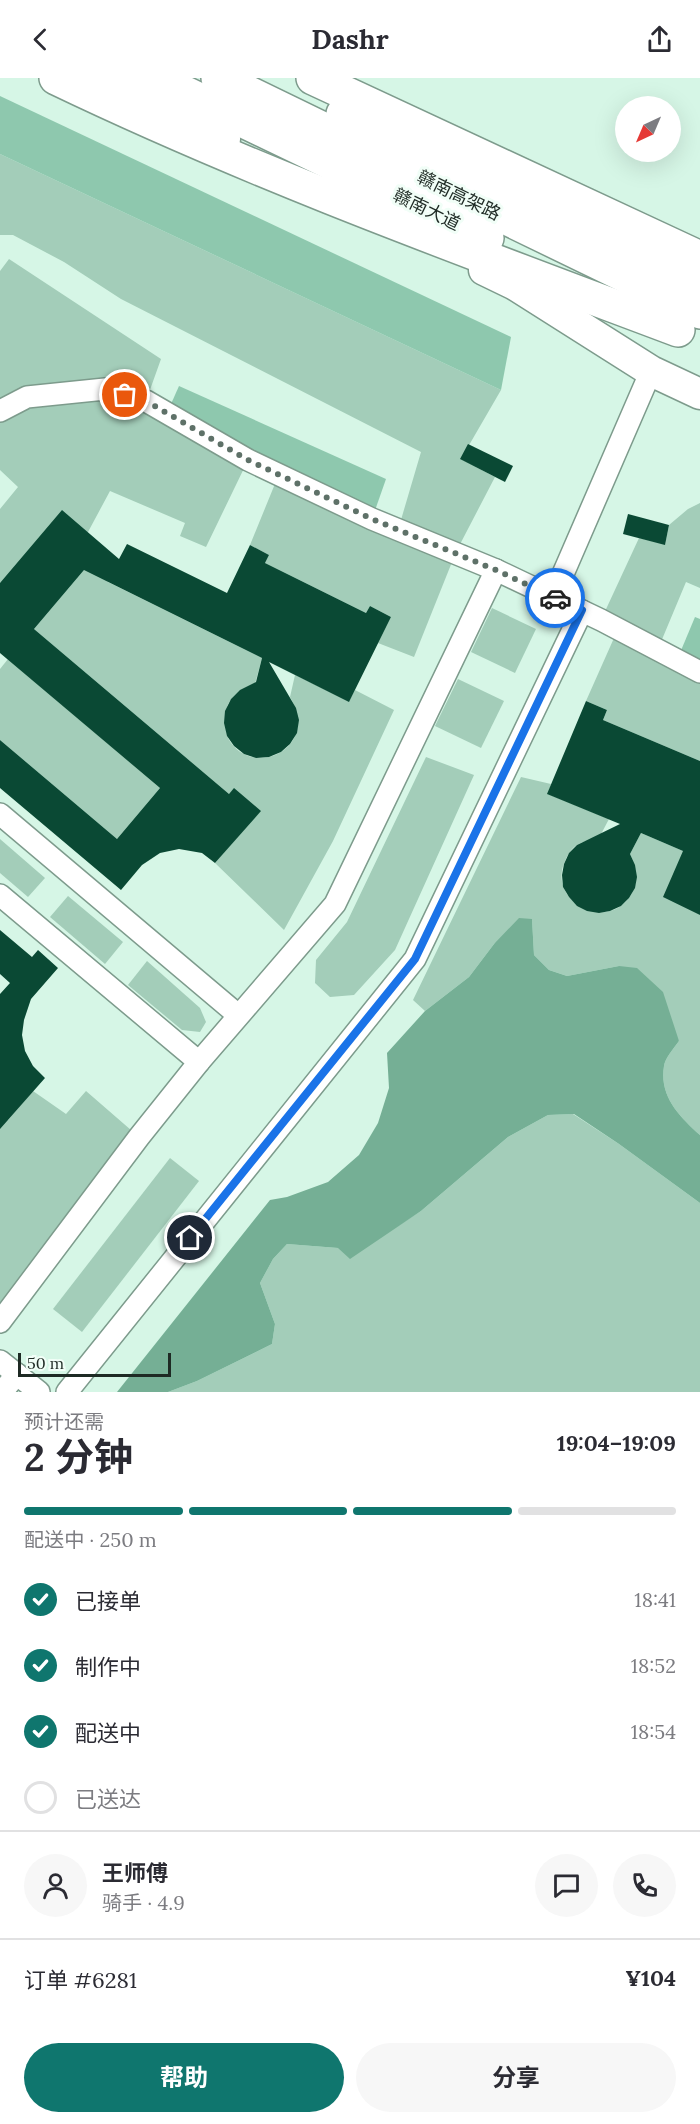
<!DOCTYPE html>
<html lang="zh">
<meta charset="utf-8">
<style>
body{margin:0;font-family:Lora,"Noto Sans SC",serif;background:#f7f7f7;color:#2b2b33;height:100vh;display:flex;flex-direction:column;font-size:22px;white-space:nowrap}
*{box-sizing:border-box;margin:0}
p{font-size:20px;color:#7c7c81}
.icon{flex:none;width:33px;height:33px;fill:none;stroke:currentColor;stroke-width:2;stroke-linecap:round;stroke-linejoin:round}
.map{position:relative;height:1314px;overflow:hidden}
.panel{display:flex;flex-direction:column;background:#fff;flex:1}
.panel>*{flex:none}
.needle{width:39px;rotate:224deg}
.controls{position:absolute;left:615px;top:18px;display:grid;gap:12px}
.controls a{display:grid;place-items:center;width:66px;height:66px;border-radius:50%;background:#fff;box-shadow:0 6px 24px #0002;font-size:30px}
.scale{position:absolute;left:18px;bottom:15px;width:153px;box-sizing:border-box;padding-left:6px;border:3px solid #1e2a24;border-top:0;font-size:16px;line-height:21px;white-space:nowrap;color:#1e2a24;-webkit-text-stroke:4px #f1fef7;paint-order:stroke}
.pin{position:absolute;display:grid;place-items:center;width:51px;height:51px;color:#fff;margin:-26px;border:3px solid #fff;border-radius:50%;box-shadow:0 2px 6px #0007}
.courier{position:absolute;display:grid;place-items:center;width:60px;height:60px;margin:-30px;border:4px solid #1a73e8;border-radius:50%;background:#fff;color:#222;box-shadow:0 2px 8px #0007}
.overview em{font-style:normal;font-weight:700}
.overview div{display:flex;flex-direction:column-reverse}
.overview{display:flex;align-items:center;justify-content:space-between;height:102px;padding:0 24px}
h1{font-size:39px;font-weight:700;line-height:45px}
.bar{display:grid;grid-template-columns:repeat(4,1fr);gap:9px 6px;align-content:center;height:72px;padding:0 24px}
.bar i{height:8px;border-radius:4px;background:#e1e1e2}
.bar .on{background:#0f766e}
.bar p{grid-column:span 4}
.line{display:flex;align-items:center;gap:15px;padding:0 24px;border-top:2px solid #e1e1e2}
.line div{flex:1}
.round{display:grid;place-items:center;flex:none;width:63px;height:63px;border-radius:32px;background:#f7f7f7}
ol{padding:0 24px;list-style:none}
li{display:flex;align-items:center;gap:18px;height:66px}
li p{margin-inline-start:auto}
li .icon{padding:6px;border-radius:50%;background:#0f766e;color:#fff;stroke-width:4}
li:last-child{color:#7c7c81}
li i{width:33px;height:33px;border:3px solid #e1e1e2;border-radius:50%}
.primary-button{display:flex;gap:12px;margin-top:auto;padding:12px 24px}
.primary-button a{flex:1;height:69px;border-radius:36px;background:#0f766e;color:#fff;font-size:24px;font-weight:700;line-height:69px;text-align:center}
.primary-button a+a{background:#f7f7f7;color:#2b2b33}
header{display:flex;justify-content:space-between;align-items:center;height:78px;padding:0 24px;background:#fff;font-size:27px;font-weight:700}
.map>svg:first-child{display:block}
</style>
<header><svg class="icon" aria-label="back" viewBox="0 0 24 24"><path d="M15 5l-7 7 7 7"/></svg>Dashr<svg class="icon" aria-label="share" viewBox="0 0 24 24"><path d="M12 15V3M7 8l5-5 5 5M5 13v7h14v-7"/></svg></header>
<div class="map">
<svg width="700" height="1314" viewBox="0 0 700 1314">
<rect width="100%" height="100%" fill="#d6f6e6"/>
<!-- green -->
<g fill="#a3cdb9">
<polygon points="0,76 501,312 461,381 495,399 456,474 414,579 378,565 391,539 370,528 366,535 265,485 269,477 250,467 279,396 398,452 421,374 121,221 64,184 13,157 0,157"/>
<polygon points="9,181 161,281 146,323 248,382 206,469 180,458 185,445 110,413 88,454 0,505 0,431 18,409 0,392 0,193"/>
<polygon points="700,425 700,510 686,504 658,571 700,594 700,683 603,642 607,632 586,623 618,551 601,542 639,460 665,466 669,447 688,431"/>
<path d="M95,479L108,504L262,580L255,606C238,613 224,621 226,642C226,647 226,654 228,660C250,702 321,672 290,619L295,597L349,623L355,612L394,632L333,763L284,852L215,785L260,733L234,711L229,716L34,551Z"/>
<polygon points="492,530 536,551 515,595 471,574"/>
<polygon points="8,581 160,710 117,761 0,662 0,591"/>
<polygon points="458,601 504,623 481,670 435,648"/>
<polygon points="426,679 474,697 395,872 354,917 330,919 315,905 316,882 347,844"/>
<path d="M521,699L551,706L548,716L609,741L599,760C592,762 583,763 577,767C572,770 568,776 566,781C544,823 609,857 632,815C639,802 636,789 630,776L641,755L683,773L700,837V1057C679,1038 659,1018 664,988C665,980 674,970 679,963L619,888L567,898L549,892L534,877L532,841L494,866L469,899L425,933L413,922Z"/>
<polygon points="0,761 45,800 28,819 0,795"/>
<polygon points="68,818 123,864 105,886 50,839"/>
<polygon points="147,883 200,930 206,944 200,954 182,952 128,907"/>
<polygon points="33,1013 66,1036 86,1013 139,1059 0,1244 0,1036 8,1042"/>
<polygon points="573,1036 619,1066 700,1125 700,1314 168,1314 197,1303 272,1266 275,1246 260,1205 273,1181 287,1166 338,1170 390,1153 421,1133 508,1059 548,1037"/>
<polygon points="170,1080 199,1103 82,1254 53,1231"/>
</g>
<!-- forest -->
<g fill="#8ec8ae">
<polygon points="0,18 511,259 501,312 0,76"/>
<polygon points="179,308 386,401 372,441 167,335"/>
<polygon points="695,539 700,541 700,594 677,582"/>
</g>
<!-- water -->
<path fill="#75af95" d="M519,840L532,841L534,877L549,892L567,898L619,888L637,890L663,914L679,963C674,970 665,980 664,988C659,1018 679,1038 700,1057V1125L619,1066L574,1036L548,1037L508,1059L421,1133L350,1181L338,1170L287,1166L273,1181L260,1205L275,1246L272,1266L197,1303L168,1314H117L270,1122L287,1119L328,1104L359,1077L378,1045L389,1010L387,975L425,933L469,899L494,866Z"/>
<!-- building -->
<g fill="#0a4934">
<polygon points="468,366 513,388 505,404 460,381"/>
<polygon points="62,432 119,481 127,466 227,515 250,467 269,477 265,485 366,535 370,528 391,539 349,624 269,584 296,630 299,642 297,655 290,666 281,674 269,679 256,680 244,676 234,668 227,658 224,645 225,633 231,621 240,612 256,604 262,580 84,492 34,551 229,716 234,710 261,733 215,785 202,775 179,771 160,775 142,787 121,812 0,710 0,662 117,761 160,710 0,575 0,505"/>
<polygon points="628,436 669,447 665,467 623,456"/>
<polygon points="586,623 607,632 603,642 700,683 700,837 663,819 683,773 641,755 630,776 635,787 637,799 635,810 629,820 621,828 610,833 599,835 587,833 577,828 569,819 563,809 562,797 564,786 569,775 577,767 620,746 547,716"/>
<polygon points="0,852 32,879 38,872 58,890 31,921 24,942 22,957 25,973 33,988 45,1000 0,1051 0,916 10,905 0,896"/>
</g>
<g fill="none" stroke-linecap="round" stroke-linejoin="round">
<!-- street casing -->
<g stroke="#7d9b8c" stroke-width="24">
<g id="street">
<polyline points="0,333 27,319 105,311 146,323 248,382 372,441 496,492 601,542 700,594"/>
<polyline points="553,519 651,293"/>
<polyline points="0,736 238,937"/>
<polyline points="0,817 199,984"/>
<polyline points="0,1244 139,1059 199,984 335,826 496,492"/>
<polyline points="0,1283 39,1314"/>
<polyline points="2,1314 17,1296"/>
<polyline points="67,1314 415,881 582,533"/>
</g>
</g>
<!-- secondary casing -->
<g stroke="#7d9b8c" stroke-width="33">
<g id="secondary">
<polyline points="105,0 225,61"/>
<polyline points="484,192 515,207 651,293 700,316"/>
</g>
</g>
<!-- primary casing -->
<g stroke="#7d9b8c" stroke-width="36">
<g id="primary">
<path d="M56,0C258,97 468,173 678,252"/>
<polyline points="154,0 487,160"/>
<polyline points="313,0 700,180"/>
</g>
</g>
<!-- highway casing -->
<g stroke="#7d9b8c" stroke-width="36">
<g id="highway">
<polyline points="218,0 700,234"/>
<polyline points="343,36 700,203"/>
</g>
</g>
<!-- street -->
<use href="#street" stroke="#fff" stroke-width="21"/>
<!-- secondary -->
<use href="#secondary" stroke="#fff" stroke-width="30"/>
<!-- primary -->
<use href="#primary" stroke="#fff" stroke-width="33"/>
<!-- highway -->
<use href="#highway" stroke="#fff" stroke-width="33"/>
</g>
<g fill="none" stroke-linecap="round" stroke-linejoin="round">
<!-- done -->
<polyline stroke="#5e7168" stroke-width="6" stroke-dasharray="0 10.8" points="125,317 146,323 248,382 372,441 496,492 555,520"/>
<!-- route -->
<polyline stroke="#1a73e8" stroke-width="8" points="190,1160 415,881 582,532 555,520"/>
</g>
<g text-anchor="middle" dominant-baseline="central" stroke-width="6" stroke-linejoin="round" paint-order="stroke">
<!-- street labels -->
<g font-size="18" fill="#1e2a24" stroke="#f1fef7">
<text transform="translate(459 117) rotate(26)">赣南高架路</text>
<text transform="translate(427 131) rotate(26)">赣南大道</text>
</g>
</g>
</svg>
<div class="controls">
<a><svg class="needle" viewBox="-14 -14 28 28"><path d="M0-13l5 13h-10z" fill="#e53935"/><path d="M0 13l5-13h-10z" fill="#7c7c81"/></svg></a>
</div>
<div class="scale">50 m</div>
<div class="pin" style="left:125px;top:317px;background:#ea580c"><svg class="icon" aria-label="bag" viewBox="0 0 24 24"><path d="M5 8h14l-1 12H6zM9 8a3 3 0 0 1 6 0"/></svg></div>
<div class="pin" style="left:190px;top:1160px;background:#1f2937"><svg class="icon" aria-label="home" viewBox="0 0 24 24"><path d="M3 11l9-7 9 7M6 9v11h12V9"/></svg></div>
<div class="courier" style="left:555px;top:520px"><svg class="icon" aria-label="car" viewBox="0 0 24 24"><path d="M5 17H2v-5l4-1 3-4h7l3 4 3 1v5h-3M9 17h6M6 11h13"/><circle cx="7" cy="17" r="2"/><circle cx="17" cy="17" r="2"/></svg></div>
</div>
<section class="panel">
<div class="overview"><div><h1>2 分钟</h1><p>预计还需</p></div><em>19:04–19:09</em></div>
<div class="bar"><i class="on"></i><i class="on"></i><i class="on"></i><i></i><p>配送中 · 250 m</p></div>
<ol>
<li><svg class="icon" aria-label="check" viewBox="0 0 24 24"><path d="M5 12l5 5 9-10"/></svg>已接单<p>18:41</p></li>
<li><svg class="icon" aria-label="check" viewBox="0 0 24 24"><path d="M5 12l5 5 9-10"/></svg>制作中<p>18:52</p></li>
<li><svg class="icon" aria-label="check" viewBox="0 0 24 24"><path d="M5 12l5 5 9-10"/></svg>配送中<p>18:54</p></li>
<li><i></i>已送达</li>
</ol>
<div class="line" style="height:108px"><a class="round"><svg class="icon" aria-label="person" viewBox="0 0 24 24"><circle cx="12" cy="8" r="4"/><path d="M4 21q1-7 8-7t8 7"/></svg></a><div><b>王师傅</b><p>骑手 · 4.9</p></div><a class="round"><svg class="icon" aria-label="chat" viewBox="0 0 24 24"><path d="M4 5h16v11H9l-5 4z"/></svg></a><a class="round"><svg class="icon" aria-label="phone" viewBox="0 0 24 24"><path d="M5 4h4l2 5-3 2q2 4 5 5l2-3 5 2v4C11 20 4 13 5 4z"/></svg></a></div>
<div class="line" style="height:78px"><div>订单 #6281</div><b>¥104</b></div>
<div class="primary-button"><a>帮助</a><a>分享</a></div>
</section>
